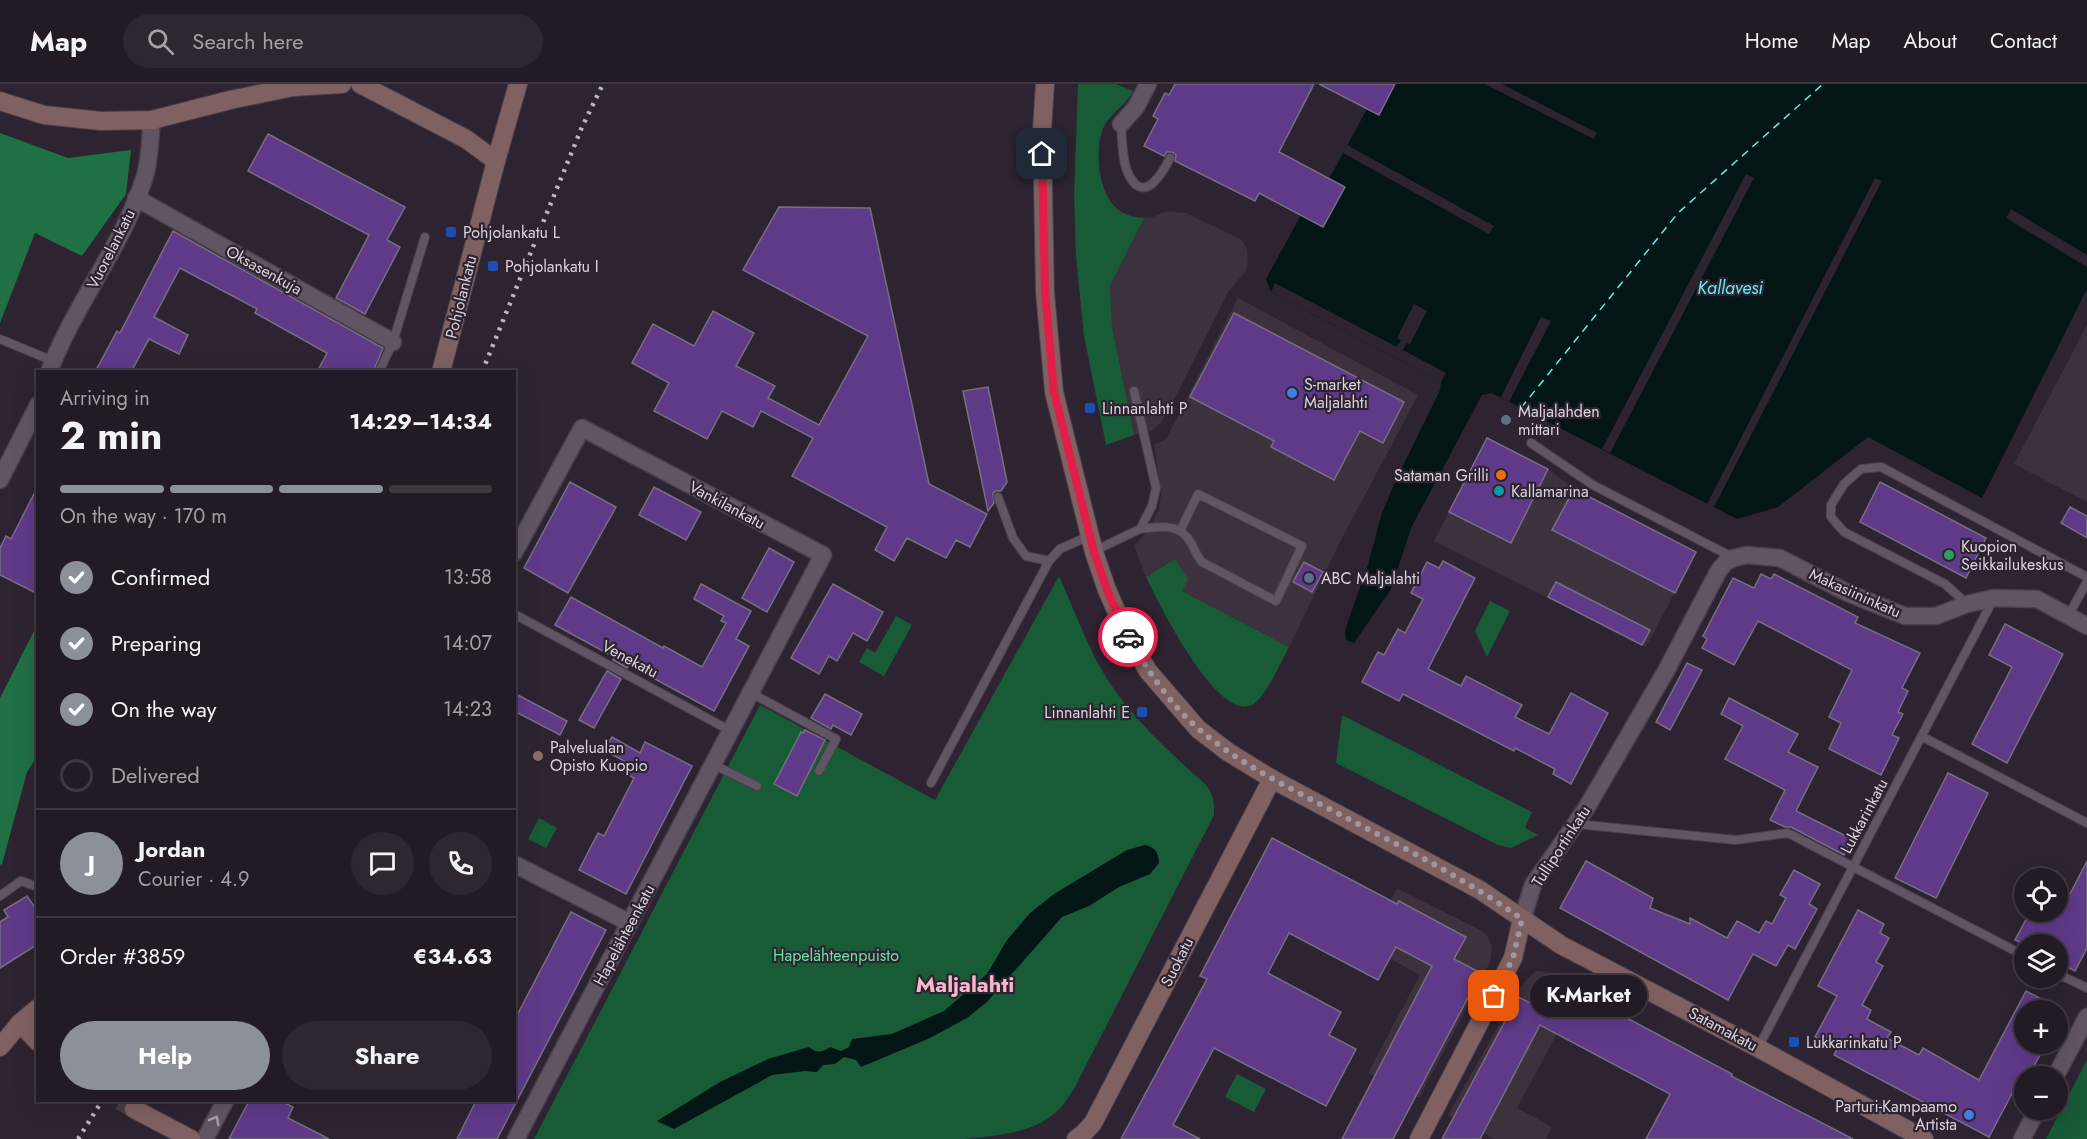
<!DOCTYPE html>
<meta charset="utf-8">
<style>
body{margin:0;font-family:Jost,sans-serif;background:#2e2731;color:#f1f3f6;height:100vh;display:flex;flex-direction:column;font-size:22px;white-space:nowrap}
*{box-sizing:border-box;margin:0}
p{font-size:20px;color:#a2a1a6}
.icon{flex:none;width:33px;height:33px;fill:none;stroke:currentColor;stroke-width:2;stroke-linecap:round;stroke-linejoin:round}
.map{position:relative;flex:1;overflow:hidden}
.details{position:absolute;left:36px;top:286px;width:480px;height:732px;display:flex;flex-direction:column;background:#221a24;border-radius:0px;box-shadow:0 6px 24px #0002,0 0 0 2px #3f3841}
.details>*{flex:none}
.buttons{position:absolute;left:2014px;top:784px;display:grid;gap:12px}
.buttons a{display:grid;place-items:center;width:54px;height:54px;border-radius:50%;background:#221a24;box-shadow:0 6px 24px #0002,0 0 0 2px #3f3841;font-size:30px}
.pin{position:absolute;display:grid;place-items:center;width:51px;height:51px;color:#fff;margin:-26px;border-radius:12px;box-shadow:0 3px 9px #0006}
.courier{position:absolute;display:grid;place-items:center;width:60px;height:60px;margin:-30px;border:4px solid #e11d48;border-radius:50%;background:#fff;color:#222;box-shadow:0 2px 8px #0007}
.bubble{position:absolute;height:42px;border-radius:21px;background:#221a24;box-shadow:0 6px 24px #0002,0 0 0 2px #3f3841;font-size:20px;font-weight:700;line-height:42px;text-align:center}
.summary em{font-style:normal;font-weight:700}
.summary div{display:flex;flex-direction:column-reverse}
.summary{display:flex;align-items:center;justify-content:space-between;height:102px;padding:0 24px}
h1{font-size:39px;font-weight:700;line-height:45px}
.bar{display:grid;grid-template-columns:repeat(4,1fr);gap:9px 6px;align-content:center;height:72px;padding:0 24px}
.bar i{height:8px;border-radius:4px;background:#3f3841}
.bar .current{background:#8c9099}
.bar p{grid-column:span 4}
.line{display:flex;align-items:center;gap:15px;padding:0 24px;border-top:2px solid #3f3841}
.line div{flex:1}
.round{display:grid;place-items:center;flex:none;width:63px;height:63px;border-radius:32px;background:#2e2731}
ol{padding:0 24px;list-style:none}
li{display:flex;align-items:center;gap:18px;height:66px}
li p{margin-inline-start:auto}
li .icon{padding:6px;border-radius:50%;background:#8c9099;color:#fff;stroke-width:4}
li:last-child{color:#a2a1a6}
li i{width:33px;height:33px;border:3px solid #3f3841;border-radius:50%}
.button{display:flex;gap:12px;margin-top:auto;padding:12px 24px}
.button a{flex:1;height:69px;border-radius:36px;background:#8c9099;color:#fff;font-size:24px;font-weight:700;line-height:69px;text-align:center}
.button a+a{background:#2e2731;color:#f1f3f6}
header{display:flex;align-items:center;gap:36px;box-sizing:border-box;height:84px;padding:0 30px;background:#221a24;border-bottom:2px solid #3f3841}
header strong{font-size:28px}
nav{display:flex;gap:33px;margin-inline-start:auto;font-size:21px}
.search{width:420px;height:54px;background:#2e2731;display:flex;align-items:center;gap:15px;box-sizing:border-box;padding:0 21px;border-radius:33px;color:#a2a1a6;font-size:22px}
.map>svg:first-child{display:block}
</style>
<header>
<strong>Map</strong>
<div class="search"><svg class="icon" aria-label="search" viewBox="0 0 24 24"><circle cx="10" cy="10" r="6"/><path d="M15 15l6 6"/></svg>Search here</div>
<nav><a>Home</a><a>Map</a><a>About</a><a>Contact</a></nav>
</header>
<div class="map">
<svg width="2087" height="1055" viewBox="0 0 2087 1055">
<rect width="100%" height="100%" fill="#2e2330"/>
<!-- commercial -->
<g fill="#3e313e">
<polygon points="1167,127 1186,129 1242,156 1247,165 1248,176 1246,187 1228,208 1175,314 1160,340 1151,347 1134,351 1112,242 1110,202 1144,134 1153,133"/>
<polygon points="1238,214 1418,311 1339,460 1289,563 1182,507 1175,475 1146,493 1134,462 1146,449 1159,426 1161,410 1154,361 1166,355"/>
<polygon points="2087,241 2087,418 2014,380"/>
<polygon points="1487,354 1548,385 1574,405 1696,468 1646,563 1434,457"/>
<polygon points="1397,804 1480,846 1487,851 1492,863 1490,879 1419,1014 1368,989 1420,891 1367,862"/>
<polygon points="1536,887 1560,890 1583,902 1517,1024 1552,1043 1546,1055 1494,1055 1448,1031 1521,902"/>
</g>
<!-- green -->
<g fill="#185b37">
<path d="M1078,0H1116L1133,7C1125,23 1109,29 1102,47C1094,71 1099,120 1126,130C1131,133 1138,133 1144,134L1110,202L1112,242L1134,351L1106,361L1084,252L1076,172L1074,112Z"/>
<path d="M1175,475L1188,495L1182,507L1289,563C1281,578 1266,613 1252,621C1217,638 1158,518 1146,493Z"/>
<path d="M1059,492C1073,523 1085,556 1101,585C1128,631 1167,666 1206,701C1214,711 1214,719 1214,731L1075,1003C1069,1012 1063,1023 1055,1029C1031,1050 996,1051 966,1055H534L760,621L935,716Z"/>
<polygon points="1490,517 1510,527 1487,573 1475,547"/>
<polygon points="896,532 912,541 884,592 859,578 867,564 875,569"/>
<polygon points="1342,631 1532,728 1525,744 1538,751 1511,764 1498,761 1336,679"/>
<polygon points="539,734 557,744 546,764 528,755"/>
<polygon points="2087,976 2087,1055 2046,1055"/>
<polygon points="1237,990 1266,1005 1254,1028 1225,1013"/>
</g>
<!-- forest -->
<g fill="#207046">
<polygon points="0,49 68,74 131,66 126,110 82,172 35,149 0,239"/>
<polygon points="37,541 37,673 27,688 2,780 0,781 0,614"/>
</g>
<!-- water -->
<g fill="#031515">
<polygon points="1395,0 2087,0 2087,205 1982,414 1868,353 1778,423 1737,435 1492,309 1482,311 1411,444 1391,505 1354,559 1346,556 1345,546 1368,481 1381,432 1395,398 1440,306 1441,298 1271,208 1266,195 1301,131 1324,143 1345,103 1329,95 1367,25 1379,31"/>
<path d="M1145,761C1155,763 1159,769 1159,779L1150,790L1119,803L1089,822L1062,833L987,918L967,934L930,954L861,983L856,976L844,973L835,980L823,981L817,988L805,987L772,991L674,1045L657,1037L720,998L768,975L809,963C816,969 822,969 830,963L841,967L849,963L852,955L892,950L944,927L987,890L1007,856L1030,829L1054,810L1127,766Z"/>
</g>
<!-- pier -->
<g fill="#2e2330">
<polygon points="1485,0 1502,0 1597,49 1594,55"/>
<polygon points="1347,61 1494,142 1489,150 1343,69"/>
<polygon points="1746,90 1754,94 1610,369 1602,365"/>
<polygon points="1875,94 1882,97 1714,423 1707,420"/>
<polygon points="2011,125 2087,171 2087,183 2006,134"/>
<polygon points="1275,199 1397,263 1401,256 1397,254 1414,220 1427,227 1410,260 1406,259 1403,266 1446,289 1441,298 1271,208"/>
<polygon points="1541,233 1551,237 1509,318 1501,313"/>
</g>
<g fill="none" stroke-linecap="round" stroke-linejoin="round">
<!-- ferry -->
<polyline stroke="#5af2f2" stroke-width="1.5" stroke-dasharray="8 6" stroke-linecap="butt" points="1521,324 1678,129 1823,0"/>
</g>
<!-- building -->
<g fill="#5f3a89" stroke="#766f81" stroke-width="1.5">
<polygon points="1175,0 1314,0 1279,68 1345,103 1323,143 1259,109 1255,117 1175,77 1176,71 1172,68 1167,68 1164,72 1144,62 1158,35 1153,32 1165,9 1169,11"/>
<polygon points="1319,0 1395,0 1379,31"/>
<polygon points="268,50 405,123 387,156 400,163 365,230 336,214 369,151 248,87"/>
<polygon points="779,123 870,124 929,400 987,430 970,463 956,456 946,474 907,454 894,477 875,466 887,443 792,392 813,354 761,327 753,343 722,327 707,355 654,327 669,299 632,279 653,240 694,262 713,227 754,249 736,282 775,302 768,314 819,341 868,252 743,186"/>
<polygon points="173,147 383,264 373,288 317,288 327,269 255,229 257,225 180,184 154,233 188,251 179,270 149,255 131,288 95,288 117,247 120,249"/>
<polygon points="1234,229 1404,318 1383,359 1360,347 1334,396 1271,363 1274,357 1190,313"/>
<polygon points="988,303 1007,398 1001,407 996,407 993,409 994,419 988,427 963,307"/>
<polygon points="1487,354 1548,385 1511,459 1449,428"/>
<polygon points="570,398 616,423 568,509 524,484"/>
<polygon points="1880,398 1986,454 1966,494 1860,438"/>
<polygon points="38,402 38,510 0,491 0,464 6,452 11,455"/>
<polygon points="654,403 701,428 686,456 639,431"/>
<polygon points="1574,405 1696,468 1675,509 1552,446"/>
<polygon points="2070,423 2087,432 2087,454 2061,439"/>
<polygon points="769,464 794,478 767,528 742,514"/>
<polygon points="1443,477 1475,494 1428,585 1461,602 1466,592 1522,621 1515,633 1549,650 1571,609 1608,629 1571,700 1553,690 1555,685 1515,664 1514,667 1403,610 1399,617 1362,598 1378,568 1384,571 1398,545 1405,549 1423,515 1411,509 1427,478 1439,484"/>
<polygon points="1304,478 1323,488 1312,508 1293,498"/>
<polygon points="1761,490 1771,495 1774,490 1858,533 1855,539 1920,569 1902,604 1908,607 1898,628 1903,630 1892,651 1899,654 1881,691 1829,665 1841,639 1829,633 1852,586 1758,537 1734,581 1702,564 1707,555 1703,552 1733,494 1754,504"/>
<polygon points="1556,498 1650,546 1642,561 1548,513"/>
<polygon points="701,500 751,527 736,555 749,562 714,627 629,581 627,584 613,576 614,573 555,541 571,513 663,564 664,562 702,583 726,539 721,537 724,532 694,515"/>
<polygon points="833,500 883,528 867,557 853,549 837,577 829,572 819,590 791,574"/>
<polygon points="2005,540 2063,570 2007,679 1972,660 2012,583 1989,571"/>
<polygon points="1687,579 1702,586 1670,646 1656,638"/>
<polygon points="607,587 621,595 594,644 579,636"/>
<polygon points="514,609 567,637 560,651 514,627"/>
<polygon points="825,610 862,630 851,651 833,641 831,645 811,634"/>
<polygon points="1729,614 1798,650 1788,668 1818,683 1796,727 1852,755 1844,771 1791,743 1785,743 1770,736 1785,706 1725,675 1743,642 1721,630"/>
<polygon points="805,646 825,656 797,712 774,700 801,648 803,649"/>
<polygon points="612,653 640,669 645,658 692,682 626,810 579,786 598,749 604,752 634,694 628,691 633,682 604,666"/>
<polygon points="1948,689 1988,709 1936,814 1895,794"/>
<polygon points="1272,754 1397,820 1399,817 1466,853 1454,875 1481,889 1393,1055 1342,1055 1432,882 1396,863 1378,896 1289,849 1268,889 1341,928 1329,951 1356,965 1326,1022 1214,964 1173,1041 1200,1055 1121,1055 1207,895 1200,892"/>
<polygon points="1586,777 1653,814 1650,824 1690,840 1690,834 1727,854 1737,837 1759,849 1766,837 1772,840 1786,814 1780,811 1794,786 1820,800 1809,820 1817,825 1795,865 1788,861 1776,882 1753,870 1728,916 1560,824"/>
<polygon points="2087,777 2087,864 2075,887 2058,878 2058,861 2026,861 2015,856 2030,828 2043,828 2057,835"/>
<polygon points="27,812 38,828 38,860 0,884 0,838 8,833 4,826"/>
<polygon points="1858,826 1884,840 1880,849 1889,854 1876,878 1883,882 1862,921 1871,926 1867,935 1891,948 1887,954 1919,971 1923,964 1979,996 2026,907 2064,927 2025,927 2025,960 2046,960 2028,993 2025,993 2025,999 2020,1007 2015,1004 1989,1053 1834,971 1837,965 1815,953 1837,912 1818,902"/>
<polygon points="571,828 606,846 497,1055 457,1055 476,1017 514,1017 514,937"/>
<polygon points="1552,894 1732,990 1731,992 1853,1055 1646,1055 1670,1010 1540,941 1480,1055 1442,1055 1518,913 1537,922"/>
<polygon points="249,1017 281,1017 293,1023 288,1034 329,1055 229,1055"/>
</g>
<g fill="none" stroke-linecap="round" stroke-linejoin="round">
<!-- secondary-tunnel -->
<polyline stroke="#483d4a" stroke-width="18" stroke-dasharray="18 9" stroke-linecap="butt" points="120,1017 134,1025"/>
<!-- lane casing -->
<g stroke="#49404b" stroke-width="10">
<g id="lane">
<path d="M1121,40C1122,54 1122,81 1130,93C1145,120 1163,88 1170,74"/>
<polyline points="0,255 53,277"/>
<polyline points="379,288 393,258 425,153"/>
<polyline points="1531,359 1593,401 1734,474"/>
<polyline points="998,413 1013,454 1026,472 1049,477 1060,465 1089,452"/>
<path d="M1140,445C1155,443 1176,439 1187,453C1193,460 1195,470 1202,478L1276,517L1302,462L1198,410L1180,447"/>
<polyline points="1094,467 1140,445 1152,422 1156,404 1134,307"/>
<polyline points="1967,520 1945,500 1844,448 1831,433 1831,421 1844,400 1861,385 1881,383 2087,493"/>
<polyline points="514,530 731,647"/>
<polyline points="2068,532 2087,498"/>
<polyline points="751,609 836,655 819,687"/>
<polyline points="1923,653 2087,739"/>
<polyline points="714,681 757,702"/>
<polyline points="931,699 1049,477"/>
<polyline points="1576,740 1736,756 1788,749 2025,872"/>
<polyline points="0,812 21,797 38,803"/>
<polyline points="2058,890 2087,904"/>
<polyline points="1758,964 1994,514"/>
</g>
</g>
<!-- street casing -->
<g stroke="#49404b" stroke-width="19">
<g id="street">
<polyline points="1121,40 1136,23 1148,0"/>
<polyline points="136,114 393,258"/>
<path d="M49,288C74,221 122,163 144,95C150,77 150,55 152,36"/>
<polyline points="0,396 38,321"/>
<polyline points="514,469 582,344 823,471 516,1055"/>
<polyline points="514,780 630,839"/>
<polyline points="1522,835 1533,801 1587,723 1666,587 1719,486 1726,478 1734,474 1747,471 1780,474 1848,509 1905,532 1936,532 1967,520 1994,514 2037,515 2087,542"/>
<polyline points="2055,993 2087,933"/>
<polyline points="205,1055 225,1017"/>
<polyline points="2022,1055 2037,1026"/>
</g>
</g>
<!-- secondary casing -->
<g stroke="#49404b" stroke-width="20">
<g id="secondary">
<polyline points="360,0 466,55 496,77"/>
<polyline points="1045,0 1042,47 1045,208 1054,308 1094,468 1107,506 1127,551 1148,587 1198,645 1228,668 1272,695 1480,806 1561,861 1758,964 1924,1055"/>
<polyline points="0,17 44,31 101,37 152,36 230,16 293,3 342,0"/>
<polyline points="441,288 496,77 518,0"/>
<polyline points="20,939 38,958"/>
<polyline points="0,963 20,939 38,924"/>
<polyline points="134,1025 191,1055"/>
<polyline points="1076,1055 1083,1050 1093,1039 1272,695"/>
<polyline points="1419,1055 1513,874 1522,835"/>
</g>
</g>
<!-- lane -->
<use href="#lane" stroke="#615564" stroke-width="8"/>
<!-- street -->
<use href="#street" stroke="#615564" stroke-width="16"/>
<!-- secondary -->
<use href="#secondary" stroke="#7f6162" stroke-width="18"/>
<!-- rail -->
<g stroke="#bcb4be" stroke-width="4.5" stroke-dasharray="3 6" stroke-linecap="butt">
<polyline points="482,288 582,43 603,0"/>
<polyline points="78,1055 102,1017"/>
</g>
</g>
<!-- one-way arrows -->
<defs><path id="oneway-chevron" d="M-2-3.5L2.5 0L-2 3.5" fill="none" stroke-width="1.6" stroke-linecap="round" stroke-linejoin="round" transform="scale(1.5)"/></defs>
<use stroke="#aaa1ac" href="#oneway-chevron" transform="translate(215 1036) rotate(-62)"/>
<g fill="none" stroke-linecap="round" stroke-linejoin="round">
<!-- done -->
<path stroke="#9e95a0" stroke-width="6" stroke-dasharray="0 10.8" d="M1128,553C1146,584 1172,623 1200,646C1235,676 1276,697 1316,718C1386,755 1457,789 1522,835L1513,874L1494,912"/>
<!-- route -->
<polyline stroke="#e11d48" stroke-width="8" points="1042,70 1045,208 1054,308 1094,468 1107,506 1128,553"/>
</g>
<!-- markers -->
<g fill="#1a4fb4" stroke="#2e2330" stroke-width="2">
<rect x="445" y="142" width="12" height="12" rx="3"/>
<rect x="487" y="176" width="12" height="12" rx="3"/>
<rect x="1084" y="318" width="12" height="12" rx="3"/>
<rect x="1136" y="622" width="12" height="12" rx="3"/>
<rect x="1788" y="952" width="12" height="12" rx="3"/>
</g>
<g fill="#3f7fe0" stroke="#2e2330" stroke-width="2">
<circle cx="1292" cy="309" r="6"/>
<circle cx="1969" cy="1031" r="6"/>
</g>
<g fill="#5c6f8a" stroke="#2e2330" stroke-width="2">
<circle cx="1506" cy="336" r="6"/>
<circle cx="1309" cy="494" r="6"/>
</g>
<circle fill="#e8710a" stroke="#2e2330" stroke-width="2" cx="1501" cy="391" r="6"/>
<circle fill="#0f9aa8" stroke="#2e2330" stroke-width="2" cx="1499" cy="407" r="6"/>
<circle fill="#2e9e5b" stroke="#2e2330" stroke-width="2" cx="1949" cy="471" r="6"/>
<circle fill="#8d6e63" stroke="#2e2330" stroke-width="2" cx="538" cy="672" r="6"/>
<g text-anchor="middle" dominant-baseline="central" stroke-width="4.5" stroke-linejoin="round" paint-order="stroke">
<!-- poi labels -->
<g font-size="16" fill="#dad3dc" stroke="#2e2330" text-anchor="start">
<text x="463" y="148">Pohjolankatu L</text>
<text x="505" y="182">Pohjolankatu I</text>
<text x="1304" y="300">S-market<tspan x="1304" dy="18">Maljalahti</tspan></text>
<text x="1102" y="324">Linnanlahti P</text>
<text x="1518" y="327">Maljalahden<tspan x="1518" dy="18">mittari</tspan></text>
<text x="1489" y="391" text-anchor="end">Sataman Grilli</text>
<text x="1511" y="407">Kallamarina</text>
<text x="1961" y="462">Kuopion<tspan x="1961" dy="18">Seikkailukeskus</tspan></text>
<text x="1321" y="494">ABC Maljalahti</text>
<text x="1130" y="628" text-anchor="end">Linnanlahti E</text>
<text x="550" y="663">Palvelualan<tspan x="550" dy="18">Opisto Kuopio</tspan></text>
<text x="1806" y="958">Lukkarinkatu P</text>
<text x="1957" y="1022" text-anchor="end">Parturi-Kampaamo<tspan x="1957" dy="18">Artista</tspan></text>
</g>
<!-- street labels -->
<g font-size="16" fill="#dad3dc" stroke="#2e2330">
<text transform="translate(111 165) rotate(-63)">Vuorelankatu</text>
<text transform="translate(264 186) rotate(29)">Oksasenkuja</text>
<text transform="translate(461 213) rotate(-76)">Pohjolankatu</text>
<text transform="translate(727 421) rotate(28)">Vankilankatu</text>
<text transform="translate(1855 509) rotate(24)">Makasiininkatu</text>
<text transform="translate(630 575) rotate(28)">Venekatu</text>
<text transform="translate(1864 732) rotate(-62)">Lukkarinkatu</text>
<text transform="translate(1561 762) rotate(-57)">Tulliportinkatu</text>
<text transform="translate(624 851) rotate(-62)">Hapelähteenkatu</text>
<text transform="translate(1177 878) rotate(-63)">Suokatu</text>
<text transform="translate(1723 945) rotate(28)">Satamakatu</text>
</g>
<!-- park labels -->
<g font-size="16" fill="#63e79c" stroke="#2e2330">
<text x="836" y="871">Hapelähteenpuisto</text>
</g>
<!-- water labels -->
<g font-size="18" font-style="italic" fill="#5af2f2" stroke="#2e2330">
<text x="1730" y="204">Kallavesi</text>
</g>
<!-- district labels -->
<g font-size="22" font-weight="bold" fill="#f9b7cc" stroke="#2e2330">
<text x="965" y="900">Maljalahti</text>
</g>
</g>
</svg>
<div class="buttons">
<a><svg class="icon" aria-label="locate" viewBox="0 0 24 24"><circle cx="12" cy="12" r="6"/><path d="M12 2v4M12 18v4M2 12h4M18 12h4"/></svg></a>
<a><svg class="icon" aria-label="layers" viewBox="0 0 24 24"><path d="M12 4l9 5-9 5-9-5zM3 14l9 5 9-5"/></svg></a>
<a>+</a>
<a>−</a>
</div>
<div class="pin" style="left:1494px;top:912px;background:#ea580c"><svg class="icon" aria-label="bag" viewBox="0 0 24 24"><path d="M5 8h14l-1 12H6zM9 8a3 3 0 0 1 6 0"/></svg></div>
<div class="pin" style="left:1042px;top:70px;background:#1f2937"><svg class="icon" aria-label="home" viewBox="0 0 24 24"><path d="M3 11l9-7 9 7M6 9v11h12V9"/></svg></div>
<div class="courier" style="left:1128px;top:553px"><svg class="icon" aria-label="car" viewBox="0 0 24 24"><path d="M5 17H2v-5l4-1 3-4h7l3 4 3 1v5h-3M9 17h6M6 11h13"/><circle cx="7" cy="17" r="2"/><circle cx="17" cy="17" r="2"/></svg></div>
<div class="bubble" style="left:1530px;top:891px;width:117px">K-Market</div>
<section class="details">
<div class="summary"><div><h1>2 min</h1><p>Arriving in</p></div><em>14:29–14:34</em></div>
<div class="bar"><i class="current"></i><i class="current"></i><i class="current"></i><i></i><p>On the way · 170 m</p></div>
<ol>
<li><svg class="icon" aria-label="check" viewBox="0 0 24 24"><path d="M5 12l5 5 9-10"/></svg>Confirmed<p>13:58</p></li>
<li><svg class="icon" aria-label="check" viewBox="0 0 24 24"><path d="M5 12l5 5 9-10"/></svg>Preparing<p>14:07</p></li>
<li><svg class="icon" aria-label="check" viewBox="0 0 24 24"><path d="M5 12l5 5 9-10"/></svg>On the way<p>14:23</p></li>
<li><i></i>Delivered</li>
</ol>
<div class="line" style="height:108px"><b class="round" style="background:#8c9099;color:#fff">J</b><div><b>Jordan</b><p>Courier · 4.9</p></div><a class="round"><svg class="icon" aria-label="chat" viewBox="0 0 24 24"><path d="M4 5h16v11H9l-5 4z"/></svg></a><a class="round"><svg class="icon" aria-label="phone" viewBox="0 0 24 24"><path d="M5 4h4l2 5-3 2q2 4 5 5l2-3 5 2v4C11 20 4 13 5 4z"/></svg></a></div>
<div class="line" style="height:78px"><div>Order #3859</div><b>€34.63</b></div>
<div class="button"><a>Help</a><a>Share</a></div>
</section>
</div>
